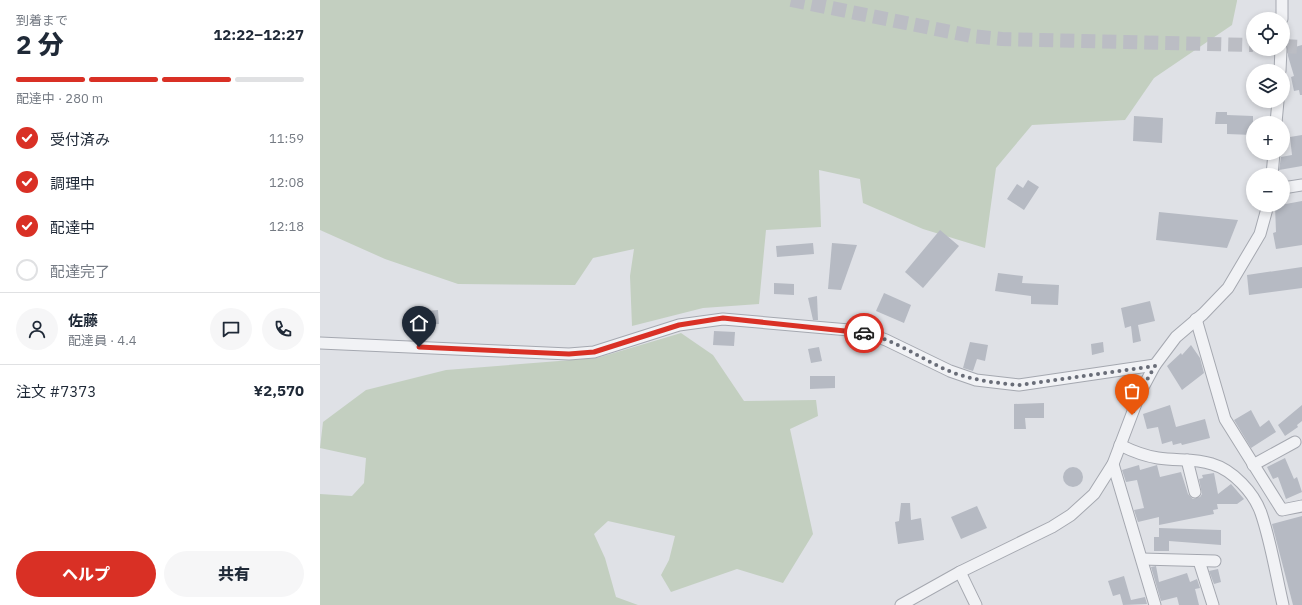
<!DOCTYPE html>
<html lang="ja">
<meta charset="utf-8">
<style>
body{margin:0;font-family:"IBM Plex Sans","Noto Sans JP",sans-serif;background:#f6f6f7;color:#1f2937;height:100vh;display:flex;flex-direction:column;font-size:15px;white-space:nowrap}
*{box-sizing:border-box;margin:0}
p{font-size:13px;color:#747a83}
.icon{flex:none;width:22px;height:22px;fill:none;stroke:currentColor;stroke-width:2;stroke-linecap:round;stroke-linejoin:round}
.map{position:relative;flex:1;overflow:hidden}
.panel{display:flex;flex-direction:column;background:#fff;width:320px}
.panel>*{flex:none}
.controls{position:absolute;left:926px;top:12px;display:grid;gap:8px}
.controls a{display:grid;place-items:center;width:44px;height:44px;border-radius:50%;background:#fff;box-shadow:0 2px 6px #0003;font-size:20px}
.pin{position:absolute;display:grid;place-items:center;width:34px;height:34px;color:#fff;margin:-41px -17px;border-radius:50% 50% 50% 0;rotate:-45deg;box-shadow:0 0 4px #0007}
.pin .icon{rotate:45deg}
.courier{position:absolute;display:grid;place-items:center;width:40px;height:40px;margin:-20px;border:3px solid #d93025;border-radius:50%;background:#fff;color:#222;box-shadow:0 1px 5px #0007}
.headline em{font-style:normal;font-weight:800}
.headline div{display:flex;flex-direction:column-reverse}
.headline{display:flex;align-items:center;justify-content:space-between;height:68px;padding:0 16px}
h1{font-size:26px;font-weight:800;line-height:30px}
.bar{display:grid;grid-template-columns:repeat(4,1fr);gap:6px 4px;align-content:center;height:48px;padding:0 16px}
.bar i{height:5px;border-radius:3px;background:#e0e1e3}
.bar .active{background:#d93025}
.bar p{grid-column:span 4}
.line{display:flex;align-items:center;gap:10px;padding:0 16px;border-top:1px solid #e0e1e3}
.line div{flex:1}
.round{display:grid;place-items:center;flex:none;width:42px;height:42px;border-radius:21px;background:#f6f6f7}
ol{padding:0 16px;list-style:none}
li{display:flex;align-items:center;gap:12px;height:44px}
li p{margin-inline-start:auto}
li .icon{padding:4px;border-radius:50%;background:#d93025;color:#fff;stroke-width:4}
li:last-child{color:#747a83}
li i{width:22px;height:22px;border:2px solid #e0e1e3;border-radius:50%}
.button{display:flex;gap:8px;margin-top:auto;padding:8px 16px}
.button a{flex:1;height:46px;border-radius:24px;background:#d93025;color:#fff;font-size:16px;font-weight:800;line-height:46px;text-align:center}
.button a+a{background:#f6f6f7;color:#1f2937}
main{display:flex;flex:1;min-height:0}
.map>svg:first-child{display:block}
</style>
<main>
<section class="panel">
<div class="headline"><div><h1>2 分</h1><p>到着まで</p></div><em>12:22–12:27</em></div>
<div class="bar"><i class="active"></i><i class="active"></i><i class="active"></i><i></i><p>配達中 · 280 m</p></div>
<ol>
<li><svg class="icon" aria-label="check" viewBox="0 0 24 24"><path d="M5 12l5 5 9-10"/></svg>受付済み<p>11:59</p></li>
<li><svg class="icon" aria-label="check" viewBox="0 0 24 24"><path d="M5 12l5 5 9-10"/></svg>調理中<p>12:08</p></li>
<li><svg class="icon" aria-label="check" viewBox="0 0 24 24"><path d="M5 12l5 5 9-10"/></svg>配達中<p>12:18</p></li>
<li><i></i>配達完了</li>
</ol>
<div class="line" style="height:72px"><a class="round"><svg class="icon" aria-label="person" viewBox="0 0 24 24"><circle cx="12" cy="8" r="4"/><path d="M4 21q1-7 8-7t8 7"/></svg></a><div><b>佐藤</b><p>配達員 · 4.4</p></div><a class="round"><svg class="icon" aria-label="chat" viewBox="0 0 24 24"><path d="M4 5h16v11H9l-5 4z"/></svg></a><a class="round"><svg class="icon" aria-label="phone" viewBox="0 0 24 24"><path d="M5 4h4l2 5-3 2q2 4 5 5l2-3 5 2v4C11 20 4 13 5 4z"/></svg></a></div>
<div class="line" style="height:52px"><div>注文 #7373</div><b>¥2,570</b></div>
<div class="button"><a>ヘルプ</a><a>共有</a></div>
</section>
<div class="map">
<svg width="982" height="605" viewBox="0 0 982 605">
<rect width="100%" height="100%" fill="#dfe1e6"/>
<!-- green -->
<g fill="#c3cfc0">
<polygon points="0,0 917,0 917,1 912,25 834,78 805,120 712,125 676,168 665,248 603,229 543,203 540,179 499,170 501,227 446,230 439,304 383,308 312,326 310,276 314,249 273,258 255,285 138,284 65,259 0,230"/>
<polygon points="361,333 393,355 424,401 496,400 498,416 470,429 493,534 463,583 417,569 351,592 341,575 349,560 355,536 288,521 274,534 285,558 296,597 318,605 0,605 0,494 32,496 44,483 46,458 0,448 3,422 46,390 126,370 277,358"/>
</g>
<!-- building -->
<g fill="#b6bac3">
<polygon points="982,45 982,95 980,95 979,90 974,91 971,77 974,76 968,56 968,49"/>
<polygon points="896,112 907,112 907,115 933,116 933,135 907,134 907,124 895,124"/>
<polygon points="814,116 843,118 842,143 813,141"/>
<polygon points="982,135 982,166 959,170 961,157 972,155 970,137"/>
<polygon points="708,180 719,187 704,210 687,199 697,184 703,188"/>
<polygon points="982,201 982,245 956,249 953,233 956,232 955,206"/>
<polygon points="839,212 918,220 907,248 836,240"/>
<polygon points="620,230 639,246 603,288 585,272"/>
<polygon points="493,243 494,254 457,257 456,246"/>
<polygon points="512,243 537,245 521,290 508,289"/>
<polygon points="982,267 982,288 929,295 927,275"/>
<polygon points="678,273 703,276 702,283 739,285 738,305 711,304 711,296 675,291"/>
<polygon points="454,283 474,284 474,295 454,294"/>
<polygon points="564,293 591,305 584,323 556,311"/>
<polygon points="497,296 498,320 493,320 488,298"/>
<polygon points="830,301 835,321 818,325 821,341 813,343 811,326 805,328 801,308"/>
<polygon points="118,310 119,324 103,325 102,340 95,340 94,312"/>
<polygon points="394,331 415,332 414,346 393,345"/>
<polygon points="650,342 668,345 665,361 657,359 653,371 643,368"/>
<polygon points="783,342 784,352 772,355 771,344"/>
<polygon points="871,345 880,358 884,373 862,390 847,366 861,353 862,355"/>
<polygon points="499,347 502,361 491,363 488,349"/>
<polygon points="490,376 515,376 515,388 490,389"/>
<polygon points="724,403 724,418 705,418 706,429 694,429 694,404"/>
<polygon points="850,405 856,427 885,419 890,438 862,445 861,443 853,445 852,441 842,444 838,427 827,429 823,414"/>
<polygon points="982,405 982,421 977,425 978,427 965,436 958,425"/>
<polygon points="931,410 940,427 949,420 956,432 931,448 914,420"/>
<polygon points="965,458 974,479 977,477 982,492 966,499 958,477 953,479 947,467"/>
<polygon points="819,465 820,470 837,465 840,477 861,472 868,494 873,499 880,497 882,494 879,479 883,478 882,475 894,473 898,494 911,484 924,499 917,504 897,504 898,509 893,510 894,514 839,525 839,517 818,522 814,510 824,508 817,480 806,482 802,470"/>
<circle cx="753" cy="477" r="10"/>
<polygon points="581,503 590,503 591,520 601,518 604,540 578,544 575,522 579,521"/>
<polygon points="657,506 667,528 641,539 631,517"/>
<polygon points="982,516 982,605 973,605 952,524"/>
<polygon points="839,528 901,530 901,545 849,541 849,551 834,551 834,537 839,537"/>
<polygon points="836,566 839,582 867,573 870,582 877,579 880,588 875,589 879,605 859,605 857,597 841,601 831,567"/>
<polygon points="898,569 901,582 894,584 889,571"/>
<polygon points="804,576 811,600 825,597 827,604 803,605 800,594 793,596 788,581"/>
</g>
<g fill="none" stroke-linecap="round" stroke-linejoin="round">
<!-- major-tunnel -->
<g stroke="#bbbdc4" stroke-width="14" stroke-dasharray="14 7" stroke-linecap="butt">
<polyline points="471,0 651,36 682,39 933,45"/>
<polyline points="963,46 982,47"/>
</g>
<!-- minor casing -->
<g stroke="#a5a8b0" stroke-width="13">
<g id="minor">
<polyline points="962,19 962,0"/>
<polyline points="960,71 961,49"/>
<polyline points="956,123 958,101"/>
<polyline points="952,175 954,153"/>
<polyline points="963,188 982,185"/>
<polyline points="876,319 905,419 962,510 982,506"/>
<polyline points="0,343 249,354 274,352 359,325 403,319 529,330 550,334 566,340 630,371 656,380 699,385 835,365"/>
<path d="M800,445C812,451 825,456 838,458C856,461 875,458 892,464C913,470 934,493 941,513C951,542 956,575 963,605"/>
<polyline points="867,460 875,492"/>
<polyline points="793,464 835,605"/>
<polyline points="933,465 975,442"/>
<polyline points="822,559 895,561"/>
<polyline points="879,561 893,605"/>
<polyline points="640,572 656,605"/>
<polyline points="581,605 640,572 732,527 751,515 774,494 793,464 820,393 835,365 856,337 883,314 908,288 940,234 948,205"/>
</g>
</g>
<!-- minor -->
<use href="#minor" stroke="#f1f2f5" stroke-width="11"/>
</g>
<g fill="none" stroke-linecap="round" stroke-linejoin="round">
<!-- done -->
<path stroke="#696d78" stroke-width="4" stroke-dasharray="0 7.2" d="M544,333C574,339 601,359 629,371C651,380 675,383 699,385L835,366L820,392L812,415"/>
<!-- route -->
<polyline stroke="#d93025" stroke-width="5" points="99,347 249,354 274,352 359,325 403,318 544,333"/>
</g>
</svg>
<div class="controls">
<a><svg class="icon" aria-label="locate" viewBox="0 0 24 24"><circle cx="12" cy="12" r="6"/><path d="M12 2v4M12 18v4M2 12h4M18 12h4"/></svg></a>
<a><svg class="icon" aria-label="layers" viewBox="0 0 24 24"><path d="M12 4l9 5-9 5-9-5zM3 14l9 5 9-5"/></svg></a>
<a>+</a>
<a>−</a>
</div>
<div class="pin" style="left:812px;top:415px;background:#ea580c"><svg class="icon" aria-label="bag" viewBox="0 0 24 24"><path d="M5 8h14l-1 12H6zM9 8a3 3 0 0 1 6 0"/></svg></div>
<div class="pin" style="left:99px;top:347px;background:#1f2937"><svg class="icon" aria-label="home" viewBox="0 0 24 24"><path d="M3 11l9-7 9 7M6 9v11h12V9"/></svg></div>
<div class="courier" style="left:544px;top:333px"><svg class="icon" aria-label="car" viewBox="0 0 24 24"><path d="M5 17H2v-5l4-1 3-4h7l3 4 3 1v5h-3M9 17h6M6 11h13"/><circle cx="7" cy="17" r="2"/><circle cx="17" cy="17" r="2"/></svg></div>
</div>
</main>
